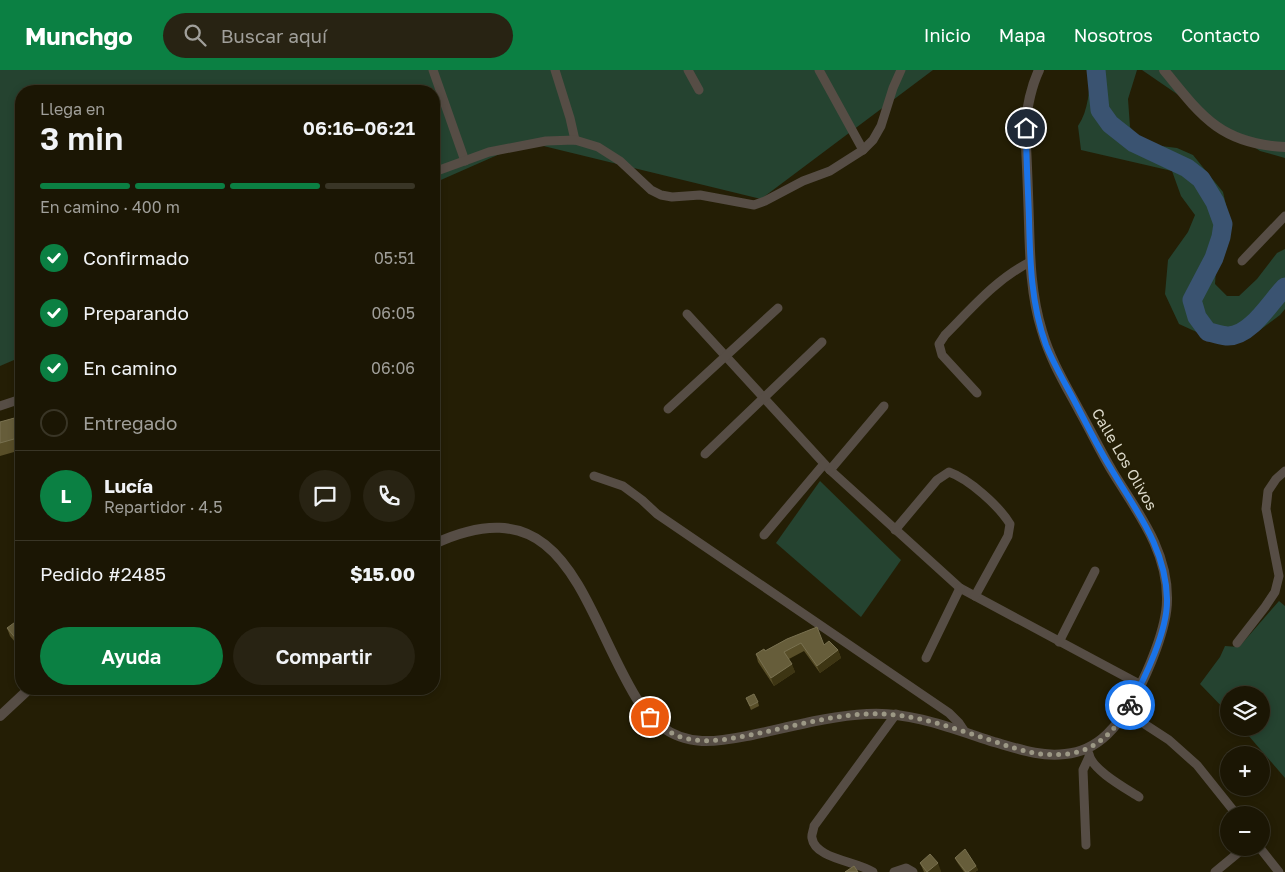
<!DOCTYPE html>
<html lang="es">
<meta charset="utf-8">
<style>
body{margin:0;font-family:"Golos Text",sans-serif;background:#282313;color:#f1f3f6;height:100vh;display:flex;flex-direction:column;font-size:19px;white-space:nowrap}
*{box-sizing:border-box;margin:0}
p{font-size:16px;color:#a09f9a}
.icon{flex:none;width:28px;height:28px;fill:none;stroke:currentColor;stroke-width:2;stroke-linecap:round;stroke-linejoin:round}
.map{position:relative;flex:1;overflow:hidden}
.sheet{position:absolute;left:15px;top:15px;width:425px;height:610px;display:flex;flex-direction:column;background:#1b1604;border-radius:20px;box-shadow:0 2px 8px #0003,0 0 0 1px #393526}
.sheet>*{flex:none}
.buttons{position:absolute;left:1220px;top:616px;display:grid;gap:10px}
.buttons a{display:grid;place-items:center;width:50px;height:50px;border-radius:50%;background:#1b1604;box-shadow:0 2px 8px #0003,0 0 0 1px #393526;font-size:25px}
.pin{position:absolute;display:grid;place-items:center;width:42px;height:42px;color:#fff;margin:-21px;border:2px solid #fff;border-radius:50%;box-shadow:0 1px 5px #0007}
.courier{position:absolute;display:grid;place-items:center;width:50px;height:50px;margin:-25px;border:4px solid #1a73e8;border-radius:50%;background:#fff;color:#222;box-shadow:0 1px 6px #0007}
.summary em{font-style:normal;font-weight:600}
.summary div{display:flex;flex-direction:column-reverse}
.summary{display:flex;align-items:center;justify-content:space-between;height:85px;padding:0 25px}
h1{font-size:32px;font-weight:600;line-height:38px}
.bar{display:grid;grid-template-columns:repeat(4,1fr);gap:8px 5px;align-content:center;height:60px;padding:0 25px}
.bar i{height:6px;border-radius:4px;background:#393526}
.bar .current{background:#0b8043}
.bar p{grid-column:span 4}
.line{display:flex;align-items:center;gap:12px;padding:0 25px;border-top:1px solid #393526}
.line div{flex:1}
.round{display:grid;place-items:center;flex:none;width:52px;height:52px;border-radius:26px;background:#282313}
ol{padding:0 25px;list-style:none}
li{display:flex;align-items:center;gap:15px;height:55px}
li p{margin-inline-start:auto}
li .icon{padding:5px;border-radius:50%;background:#0b8043;color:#fff;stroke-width:4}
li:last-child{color:#a09f9a}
li i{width:28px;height:28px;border:2px solid #393526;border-radius:50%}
.action{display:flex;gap:10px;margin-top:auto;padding:10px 25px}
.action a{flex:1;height:58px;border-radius:30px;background:#0b8043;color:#fff;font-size:20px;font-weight:600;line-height:58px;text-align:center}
.action a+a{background:#282313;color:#f1f3f6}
header{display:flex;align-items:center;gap:30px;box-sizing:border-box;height:70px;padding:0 25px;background:#0b8043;color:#fff}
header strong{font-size:24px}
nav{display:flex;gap:28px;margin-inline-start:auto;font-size:18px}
.search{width:350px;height:45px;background:#282313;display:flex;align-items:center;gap:12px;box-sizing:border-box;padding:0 18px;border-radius:28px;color:#a09f9a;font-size:19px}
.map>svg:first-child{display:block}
</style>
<header>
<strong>Munchgo</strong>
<div class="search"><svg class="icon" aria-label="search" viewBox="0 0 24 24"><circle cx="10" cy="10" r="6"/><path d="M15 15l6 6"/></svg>Buscar aquí</div>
<nav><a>Inicio</a><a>Mapa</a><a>Nosotros</a><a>Contacto</a></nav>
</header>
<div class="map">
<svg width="1285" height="802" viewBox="0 0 1285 802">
<rect width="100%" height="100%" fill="#241e05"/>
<!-- green -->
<g fill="#254330">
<polygon points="0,0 933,0 761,129 527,72 434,113 434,21 21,21 21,287 0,296"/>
<path d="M1091,0H1137L1128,29L1130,57L1145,74L1177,78L1193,85L1223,122L1229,148L1228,175L1216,199L1215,214L1227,226H1239L1257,209L1277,183L1285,179V239L1280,245L1260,260L1233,271L1201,264L1179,254L1165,224L1168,190L1188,162L1195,145L1181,126L1172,101L1081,80L1078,56C1089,40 1089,19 1091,0Z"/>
<polygon points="1142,0 1285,0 1285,88 1260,81"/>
<polygon points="820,411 901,490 861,547 776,473"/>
<polygon points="1279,531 1285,536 1285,708 1242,658 1261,658 1261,625 1229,625 1229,644 1200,614 1220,587 1225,576 1239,577"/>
</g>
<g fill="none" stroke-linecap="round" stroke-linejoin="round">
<!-- river -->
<path stroke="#3a5371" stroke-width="19" d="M1096,0L1100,40L1110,54L1134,73L1187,98L1201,109L1215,132L1223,154L1221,167L1214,188L1192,230L1197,247L1208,262C1215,263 1222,266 1228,266C1251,266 1271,231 1285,217"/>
<!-- minor -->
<g stroke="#564d45" stroke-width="9">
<polyline points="433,0 465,91"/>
<polyline points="555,0 570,48 575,70"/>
<polyline points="688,0 699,20"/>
<polyline points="819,0 863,80"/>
<polyline points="434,102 489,82 546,71 575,70 598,77 620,91 651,120 661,125 672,127 700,125 754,135 765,131 803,111 830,101 863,80 873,70 881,56 893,18 901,0"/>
<polyline points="1242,191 1285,146"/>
<polyline points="687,244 830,400 960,518 1141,615"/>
<path d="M977,323L942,285L939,274L945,265C971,239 996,209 1030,192"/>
<polyline points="0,336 21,329"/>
<polyline points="668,339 778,238"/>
<polyline points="705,384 822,272"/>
<polyline points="830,400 884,336"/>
<polyline points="594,406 623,416 642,430 657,444 949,643 959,653 965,662"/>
<path d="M895,460L937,410L949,402C969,409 999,436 1010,454L1008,466L975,526"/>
<polyline points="764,465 824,394"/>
<polyline points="1059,572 1095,501"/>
<polyline points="1237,573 1265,537 1275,522 1279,506 1266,439 1268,421 1276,409 1285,401"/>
<polyline points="926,588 960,518"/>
<polyline points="1126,642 1169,670 1197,695 1237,745"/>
<path d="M1089,684C1092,700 1125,718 1139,727"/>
<polyline points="1086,775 1083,700 1089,687"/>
<polyline points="1260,778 1279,802"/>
<path d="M873,802C857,791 815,789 812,768C811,765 814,759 814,756L896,644"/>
<polyline points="894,802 906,798 913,802"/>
<polyline points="1215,802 1244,778"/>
</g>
<!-- tertiary -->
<g stroke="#564d45" stroke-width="10">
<path d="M1164,0C1201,46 1221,74 1285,77"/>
<path d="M434,474C555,418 578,518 623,604C633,623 643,643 661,656C672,665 688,670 702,671C718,672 736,668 752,665C790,657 829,646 867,644C910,641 954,659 994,672C1019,679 1040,687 1065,684C1100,681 1119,654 1135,626C1148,602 1167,558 1167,530C1168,481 1138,443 1114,404C1101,383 1091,361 1079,340C1065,314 1050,289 1042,261C1031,226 1030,189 1029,153C1028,121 1027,89 1025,58C1027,37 1030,19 1039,0"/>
<polyline points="0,646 29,619"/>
</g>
</g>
<!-- wall -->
<g fill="#584e28">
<polygon points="18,347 21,355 21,380 0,386 0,352"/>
<polygon points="21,554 21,579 10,566 7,558"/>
<polygon points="787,569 824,575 838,580 841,588 820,603 804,581 789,589 795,602 774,616 758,592 756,584 765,581"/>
<polygon points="746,628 758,632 759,636 751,640"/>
<polygon points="955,788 976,796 978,800 975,802 964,802 957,792"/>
<polygon points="920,793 941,801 940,802 924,802"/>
</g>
<!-- shaded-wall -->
<g fill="#3d3513">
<polygon points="21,568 21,579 18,571"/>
<polygon points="838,580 841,588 820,603 817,596"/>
<polygon points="792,594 795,602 774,616 771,608"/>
<polygon points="938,793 941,801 940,802 927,802"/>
<polygon points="976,796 978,800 975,802 968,802"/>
</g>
<!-- building -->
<g fill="#665d3a" stroke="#797150">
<polygon points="18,347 21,357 21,367 0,373 0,352"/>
<polygon points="18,550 21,554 21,568 18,571 7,558"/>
<polygon points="817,557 824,575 829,571 838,580 817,596 801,573 784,582 792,594 771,608 756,584 764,579 765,581 787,569"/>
<polygon points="754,624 758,632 750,636 746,628"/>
<polygon points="965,779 976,796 968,802 966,802 955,788"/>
<polygon points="930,784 938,793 927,802 920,793"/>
<polygon points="854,796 858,802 845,802"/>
</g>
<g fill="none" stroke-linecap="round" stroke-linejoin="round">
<!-- done -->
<path stroke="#9c9885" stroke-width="5" stroke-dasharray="0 9" d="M650,647C660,655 669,663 681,667C707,675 734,668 760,663C795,656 832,645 868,644C911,642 953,658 993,671C1019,680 1039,687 1067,684C1096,681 1117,659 1130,635"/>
<!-- route -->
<path stroke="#1a73e8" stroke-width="6" d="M1026,58C1026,88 1028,118 1029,148C1030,191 1031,234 1046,275C1054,295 1065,313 1075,332C1087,355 1099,380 1113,402C1137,442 1166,479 1167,529C1168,560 1145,608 1130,635"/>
</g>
<g text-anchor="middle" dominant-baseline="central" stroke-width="4.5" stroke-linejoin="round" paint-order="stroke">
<!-- street labels -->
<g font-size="15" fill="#dcd9ca" stroke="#241e05">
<text transform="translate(1125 389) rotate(60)">Calle Los Olivos</text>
</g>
</g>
</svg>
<div class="buttons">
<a><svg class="icon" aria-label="layers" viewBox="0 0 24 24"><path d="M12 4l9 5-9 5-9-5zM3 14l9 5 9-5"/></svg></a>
<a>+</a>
<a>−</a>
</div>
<div class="pin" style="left:650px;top:647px;background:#ea580c"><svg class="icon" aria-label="bag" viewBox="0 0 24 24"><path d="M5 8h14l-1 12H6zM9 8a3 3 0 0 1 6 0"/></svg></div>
<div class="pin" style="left:1026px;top:58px;background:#1f2937"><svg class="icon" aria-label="home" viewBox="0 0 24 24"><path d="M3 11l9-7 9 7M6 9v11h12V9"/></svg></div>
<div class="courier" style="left:1130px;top:635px"><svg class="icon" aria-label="bike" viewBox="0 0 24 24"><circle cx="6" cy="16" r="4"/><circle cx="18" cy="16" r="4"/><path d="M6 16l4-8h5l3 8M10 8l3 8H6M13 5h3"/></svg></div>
<section class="sheet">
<div class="summary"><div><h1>3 min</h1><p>Llega en</p></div><em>06:16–06:21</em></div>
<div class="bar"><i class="current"></i><i class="current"></i><i class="current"></i><i></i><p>En camino · 400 m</p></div>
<ol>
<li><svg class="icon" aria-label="check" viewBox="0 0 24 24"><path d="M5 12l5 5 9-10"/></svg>Confirmado<p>05:51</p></li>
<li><svg class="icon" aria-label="check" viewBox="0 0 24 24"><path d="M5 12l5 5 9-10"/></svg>Preparando<p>06:05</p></li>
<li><svg class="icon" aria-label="check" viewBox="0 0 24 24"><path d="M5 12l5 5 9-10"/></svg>En camino<p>06:06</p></li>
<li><i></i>Entregado</li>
</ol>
<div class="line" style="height:90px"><b class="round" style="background:#0b8043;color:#fff">L</b><div><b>Lucía</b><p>Repartidor · 4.5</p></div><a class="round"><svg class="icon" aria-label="chat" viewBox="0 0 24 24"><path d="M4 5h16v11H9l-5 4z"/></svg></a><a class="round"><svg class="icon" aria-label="phone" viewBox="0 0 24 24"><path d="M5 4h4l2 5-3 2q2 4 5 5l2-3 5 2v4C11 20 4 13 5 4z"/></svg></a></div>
<div class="line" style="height:65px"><div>Pedido #2485</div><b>$15.00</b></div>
<div class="action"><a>Ayuda</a><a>Compartir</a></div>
</section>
</div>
